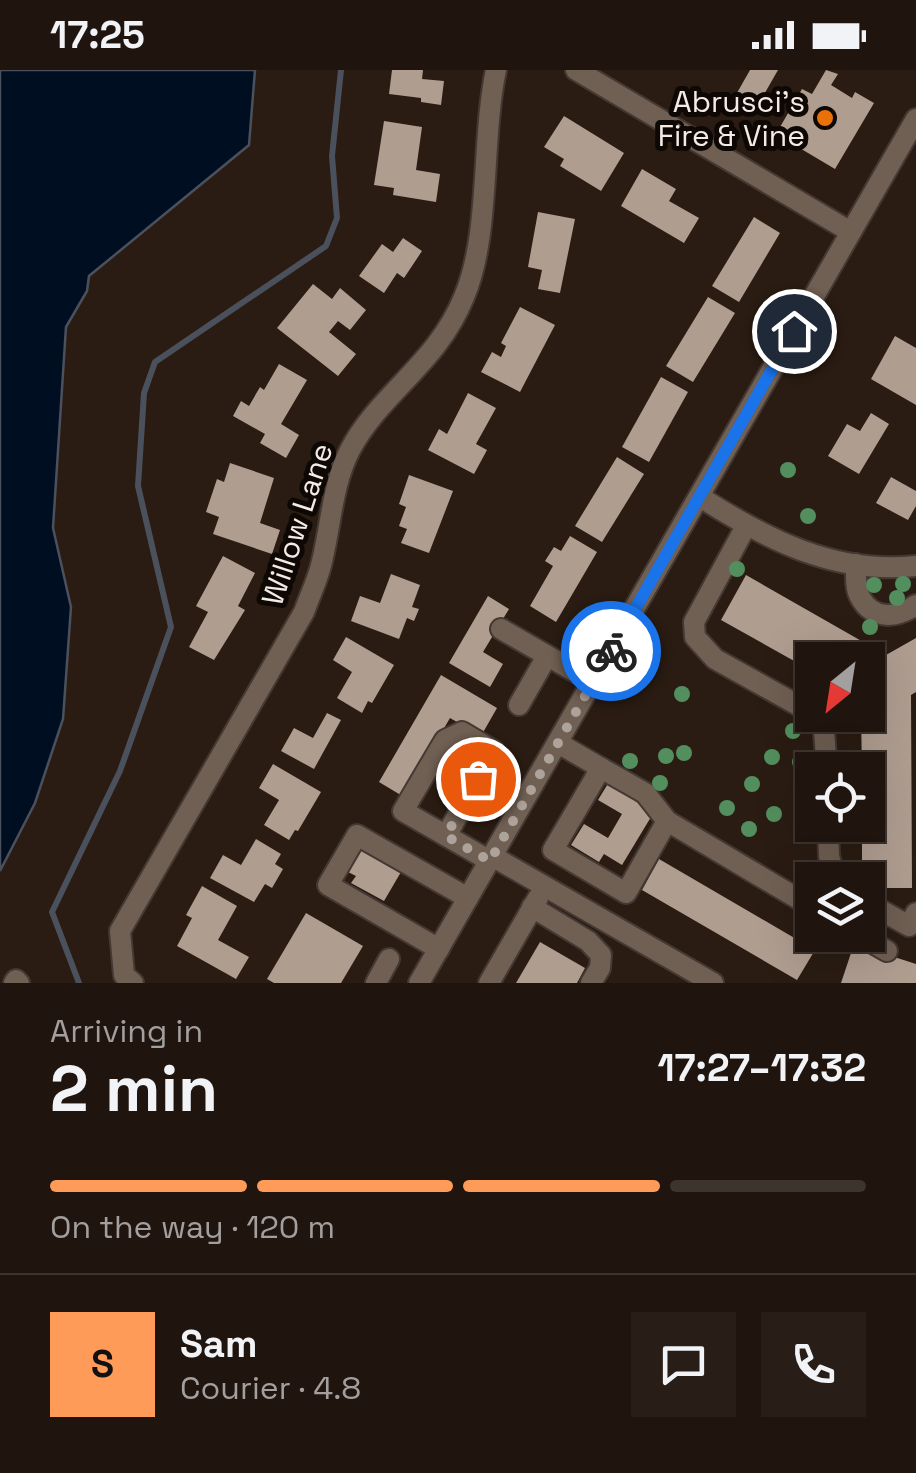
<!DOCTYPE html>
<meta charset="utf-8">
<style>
body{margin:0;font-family:"Space Grotesk",sans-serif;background:#281e17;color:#f1f3f6;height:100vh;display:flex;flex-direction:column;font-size:38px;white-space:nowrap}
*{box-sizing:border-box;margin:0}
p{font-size:32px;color:#a29f9e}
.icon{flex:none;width:55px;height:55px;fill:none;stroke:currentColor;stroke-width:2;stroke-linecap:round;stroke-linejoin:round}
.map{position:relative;height:913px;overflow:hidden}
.details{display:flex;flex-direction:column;background:#20150e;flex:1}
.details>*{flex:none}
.needle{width:65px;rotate:210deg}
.tools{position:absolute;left:795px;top:572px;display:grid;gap:20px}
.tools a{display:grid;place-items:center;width:90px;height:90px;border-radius:0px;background:#20150e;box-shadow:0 10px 40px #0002,0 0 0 2px #3d342e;font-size:50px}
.pin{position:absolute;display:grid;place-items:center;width:85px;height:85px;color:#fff;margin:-42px;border:5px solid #fff;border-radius:50%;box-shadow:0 2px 10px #0007}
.courier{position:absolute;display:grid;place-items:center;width:100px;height:100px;margin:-50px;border:8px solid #1a73e8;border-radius:50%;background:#fff;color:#222;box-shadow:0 2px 12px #0007}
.overview em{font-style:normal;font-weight:600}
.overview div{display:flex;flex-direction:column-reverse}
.overview{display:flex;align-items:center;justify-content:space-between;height:170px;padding:0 50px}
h1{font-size:65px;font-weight:600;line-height:75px}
.bar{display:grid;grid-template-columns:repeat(4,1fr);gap:15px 10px;align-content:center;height:120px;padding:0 50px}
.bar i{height:12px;border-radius:8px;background:#3d342e}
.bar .selected{background:#fe9b59}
.bar p{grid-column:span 4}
.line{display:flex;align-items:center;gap:25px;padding:0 50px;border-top:2px solid #3d342e}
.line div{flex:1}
.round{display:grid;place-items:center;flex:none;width:105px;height:105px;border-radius:0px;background:#281e17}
.status{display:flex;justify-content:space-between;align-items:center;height:70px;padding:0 50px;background:#20150e;direction:ltr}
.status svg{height:28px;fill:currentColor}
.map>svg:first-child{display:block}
</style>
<div class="status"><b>17:25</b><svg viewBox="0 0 49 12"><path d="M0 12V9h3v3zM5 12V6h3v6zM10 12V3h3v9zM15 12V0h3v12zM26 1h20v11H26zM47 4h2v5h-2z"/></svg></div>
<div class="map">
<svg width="916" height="913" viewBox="0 0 916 913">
<rect width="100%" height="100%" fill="#2a1c12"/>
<!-- water -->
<polygon fill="#000e22" stroke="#4a505c" stroke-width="2.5" points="0,0 255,0 249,75 89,206 87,221 66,257 53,458 71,537 63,649 35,733 0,801"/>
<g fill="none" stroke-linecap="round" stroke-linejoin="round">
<!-- stream -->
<polyline stroke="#4a505c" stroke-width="6" points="79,913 52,842 120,701 171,557 138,416 144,323 155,292 326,176 337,148 332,86 341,0"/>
</g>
<!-- building -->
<g fill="#af9d90">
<polygon points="392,0 423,0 422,9 444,11 441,35 421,32 421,28 389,24"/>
<polygon points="750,0 778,0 754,42 733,30"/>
<polygon points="826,0 838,4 831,15 852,28 855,22 874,33 835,99 776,64 802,19 812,24"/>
<polygon points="564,46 624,83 601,121 560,96 564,89 544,77"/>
<polygon points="384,51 422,57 416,100 440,104 436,132 393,125 394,118 374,115"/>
<polygon points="642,99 676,119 669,131 699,148 684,173 621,136"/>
<polygon points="538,142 575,149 560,223 538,219 542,200 528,197"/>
<polygon points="754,147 780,163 739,232 712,216"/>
<polygon points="403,168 422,181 404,208 397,203 384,223 359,206 382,174 393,182"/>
<polygon points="313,214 332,229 340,218 366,240 350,260 338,251 329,262 356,284 338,306 277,258"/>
<polygon points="708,227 735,243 693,312 666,296"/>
<polygon points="520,237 555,255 520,322 481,302 492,282 501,287 506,276 501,273"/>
<polygon points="895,266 916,278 916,335 871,309"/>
<polygon points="279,294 307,310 281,354 299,365 286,388 260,373 265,364 233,346 241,331 249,336 260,317 264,320"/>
<polygon points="661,307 688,322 649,392 622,377"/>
<polygon points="468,323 496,338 476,374 487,380 474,404 428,380 439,359 447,364"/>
<polygon points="871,343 889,354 859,404 828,386 847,354 860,361"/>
<polygon points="617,387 644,404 602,472 575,456"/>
<polygon points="230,393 274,408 260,453 280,460 272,484 213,464 219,447 206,442 217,409 224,412"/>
<polygon points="409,405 453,421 429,483 401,473 407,459 399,456 406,437 399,434"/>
<polygon points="891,407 916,421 916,436 908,450 876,433"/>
<polygon points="570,466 597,482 556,552 530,536 553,496 545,491 554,477 561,481"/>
<polygon points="223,486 255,503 238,536 245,540 214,590 189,577 208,542 196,536"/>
<polygon points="391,504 420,515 412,537 419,539 414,551 407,548 399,569 351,551 360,526 380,533"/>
<polygon points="746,505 886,585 916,568 916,622 911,625 912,818 868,818 868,810 862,810 862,755 868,755 868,700 862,700 861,645 868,645 868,590 812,590 812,601 721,550"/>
<polygon points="488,526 509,539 483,582 503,594 490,617 449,593"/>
<polygon points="346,567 394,595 372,633 368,631 362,643 337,628 352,602 333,590"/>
<polygon points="441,605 497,638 481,666 450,648 404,727 379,712"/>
<polygon points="327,643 341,650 314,699 281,681 294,658 313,668"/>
<polygon points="273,694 321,722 298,761 295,760 289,770 264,755 279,730 259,718"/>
<polygon points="612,707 639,723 635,731 654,742 622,795 604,784 599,792 571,775 584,754 608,768 622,744 598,730"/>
<polygon points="256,769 281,784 275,794 283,799 272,818 265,814 254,832 210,808 223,785 241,795"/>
<polygon points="357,778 401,802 384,831 351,813 356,806 344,800"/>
<polygon points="659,789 815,880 797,910 642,820"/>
<polygon points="202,816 237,836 218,870 249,887 236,909 177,876 192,848 186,845"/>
<polygon points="306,843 363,876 341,913 274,913 267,909"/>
<polygon points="540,872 585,898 577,913 516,913"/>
<polygon points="854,874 916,894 916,913 841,913"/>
</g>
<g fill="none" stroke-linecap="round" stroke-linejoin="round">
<!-- minor casing -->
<g stroke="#443833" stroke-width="24">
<g id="minor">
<polyline points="576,0 851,162"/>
<path d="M700,427C766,469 835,505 916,496"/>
<polyline points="746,456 694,552 695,567 715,589 812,643"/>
<path d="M856,494C856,505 855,518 860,527C873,551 897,548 916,535"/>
<polyline points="501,559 593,612"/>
<polyline points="519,635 547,586"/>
<polyline points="816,645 824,661 827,700"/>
<polyline points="558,673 601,698 553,780 626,823 667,751 812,837"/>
<polyline points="601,698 645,723 667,751"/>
<polyline points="828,755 829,786 835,810"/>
<polyline points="446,766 494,681 462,662 445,670 403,741 490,791"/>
<polyline points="492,786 713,913"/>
<polyline points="868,833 909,856 916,843"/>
<polyline points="532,837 588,871 601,885 600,898 591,913"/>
<polyline points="859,865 887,881"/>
<polyline points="439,879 328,815 357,765 468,828"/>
<polyline points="14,913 16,910 19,913"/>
<path d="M133,913L124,905L120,861L304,542C309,528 316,513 320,499C331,460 331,417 350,380C380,323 437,294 464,227C491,164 481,70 496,0"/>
<polyline points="376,913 389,889"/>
<polyline points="419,913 916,49"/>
<polyline points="489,913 538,828"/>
</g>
</g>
<!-- minor -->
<use href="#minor" stroke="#705f53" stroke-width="20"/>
</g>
<!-- trees -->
<g fill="#538e5e">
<circle cx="788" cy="400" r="8"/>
<circle cx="808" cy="446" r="8"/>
<circle cx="737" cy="499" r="8"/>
<circle cx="903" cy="514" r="8"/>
<circle cx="874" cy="515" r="8"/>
<circle cx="897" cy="528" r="8"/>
<circle cx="870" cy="557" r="8"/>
<circle cx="682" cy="624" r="8"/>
<circle cx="793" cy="661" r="8"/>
<circle cx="684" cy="683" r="8"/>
<circle cx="666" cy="686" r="8"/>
<circle cx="772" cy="687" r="8"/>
<circle cx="630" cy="691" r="8"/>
<circle cx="800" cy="692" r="8"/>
<circle cx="660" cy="713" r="8"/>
<circle cx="752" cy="714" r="8"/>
<circle cx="803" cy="724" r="8"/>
<circle cx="727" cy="738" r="8"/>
<circle cx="774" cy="744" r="8"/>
<circle cx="749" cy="759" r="8"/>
</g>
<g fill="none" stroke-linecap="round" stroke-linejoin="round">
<!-- done -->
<polyline stroke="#aea39a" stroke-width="10" stroke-dasharray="0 18" points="478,709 446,766 490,791 611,581"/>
<!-- route -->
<polyline stroke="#1a73e8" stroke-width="12" points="611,581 794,261"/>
</g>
<!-- markers -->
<circle fill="#e8710a" stroke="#0e0805" stroke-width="4" cx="825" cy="48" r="10"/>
<g text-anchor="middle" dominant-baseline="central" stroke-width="10" stroke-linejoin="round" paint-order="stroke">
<!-- poi labels -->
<g font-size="30" fill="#f5ebe4" stroke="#0e0805" text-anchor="end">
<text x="805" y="31">Abrusci's<tspan x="805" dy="34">Fire &amp; Vine</tspan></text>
</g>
<!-- street labels -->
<g font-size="30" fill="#f5ebe4" stroke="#0e0805">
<text transform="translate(297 454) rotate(-72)">Willow Lane</text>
</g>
</g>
</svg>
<div class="tools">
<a><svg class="needle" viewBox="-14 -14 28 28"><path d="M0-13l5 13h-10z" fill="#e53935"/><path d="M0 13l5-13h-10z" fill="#a29f9e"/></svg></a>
<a><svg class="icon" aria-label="locate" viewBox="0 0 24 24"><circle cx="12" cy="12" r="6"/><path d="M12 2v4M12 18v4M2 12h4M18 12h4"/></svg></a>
<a><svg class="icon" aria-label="layers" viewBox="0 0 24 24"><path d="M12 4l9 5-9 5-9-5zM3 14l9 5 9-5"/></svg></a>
</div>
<div class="pin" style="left:478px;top:709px;background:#ea580c"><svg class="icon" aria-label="bag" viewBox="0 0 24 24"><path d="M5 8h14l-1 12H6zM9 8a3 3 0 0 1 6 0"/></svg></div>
<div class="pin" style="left:794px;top:261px;background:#1f2937"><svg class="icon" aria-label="home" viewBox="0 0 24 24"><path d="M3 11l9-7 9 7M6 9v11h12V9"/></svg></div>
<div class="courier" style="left:611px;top:581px"><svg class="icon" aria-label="bike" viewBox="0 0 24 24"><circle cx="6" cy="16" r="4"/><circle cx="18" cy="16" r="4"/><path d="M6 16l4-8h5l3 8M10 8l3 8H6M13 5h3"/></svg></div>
</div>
<section class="details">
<div class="overview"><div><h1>2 min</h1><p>Arriving in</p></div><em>17:27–17:32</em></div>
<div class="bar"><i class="selected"></i><i class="selected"></i><i class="selected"></i><i></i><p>On the way · 120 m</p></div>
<div class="line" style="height:180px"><b class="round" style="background:#fe9b59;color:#111">S</b><div><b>Sam</b><p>Courier · 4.8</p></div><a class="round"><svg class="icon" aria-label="chat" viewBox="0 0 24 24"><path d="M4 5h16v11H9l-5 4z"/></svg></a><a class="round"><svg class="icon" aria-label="phone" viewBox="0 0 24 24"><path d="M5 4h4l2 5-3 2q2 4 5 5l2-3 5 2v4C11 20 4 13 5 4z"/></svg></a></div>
</section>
